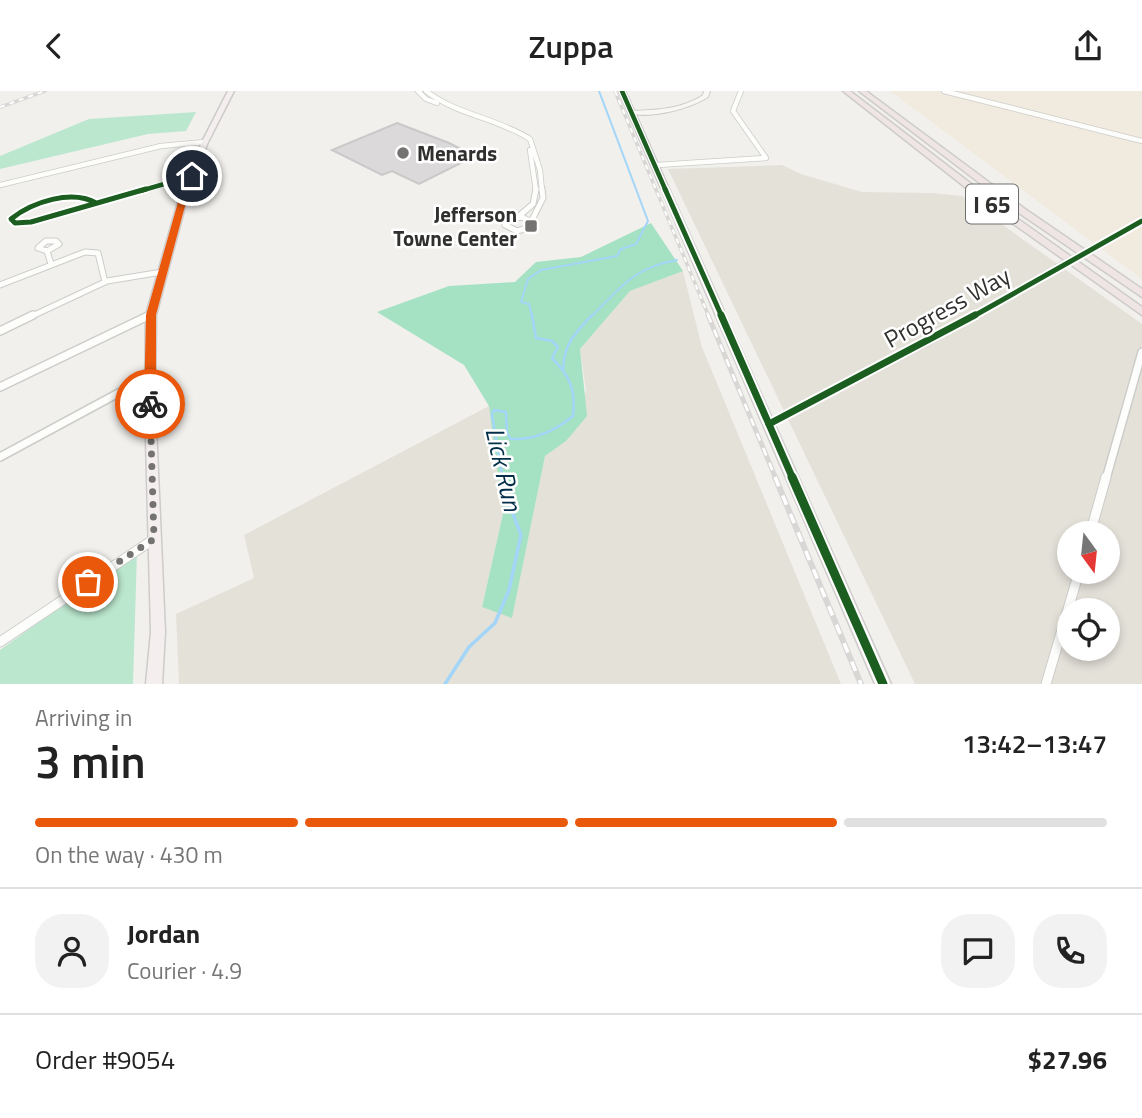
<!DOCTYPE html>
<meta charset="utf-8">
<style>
body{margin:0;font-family:"Titillium Web",sans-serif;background:#f2f2f2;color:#222;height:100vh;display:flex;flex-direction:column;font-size:26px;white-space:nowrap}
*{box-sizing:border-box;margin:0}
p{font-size:23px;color:#767676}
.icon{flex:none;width:38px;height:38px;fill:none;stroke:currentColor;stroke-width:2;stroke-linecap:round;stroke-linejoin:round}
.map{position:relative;height:593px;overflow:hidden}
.sheet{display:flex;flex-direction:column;background:#fff;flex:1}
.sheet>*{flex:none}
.needle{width:46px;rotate:165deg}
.fabs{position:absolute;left:1057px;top:430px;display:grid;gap:14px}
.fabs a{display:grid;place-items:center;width:63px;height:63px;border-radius:50%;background:#fff;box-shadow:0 4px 10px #0003;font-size:35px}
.pin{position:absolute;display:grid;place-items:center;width:60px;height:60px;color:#fff;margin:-30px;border:4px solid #fff;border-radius:50%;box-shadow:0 2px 7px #0007}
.courier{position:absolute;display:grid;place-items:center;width:70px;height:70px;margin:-35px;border:5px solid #ea580c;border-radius:50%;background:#fff;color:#222;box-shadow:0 2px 9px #0007}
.overview em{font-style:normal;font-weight:600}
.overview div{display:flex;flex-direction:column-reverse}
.overview{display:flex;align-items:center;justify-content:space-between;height:119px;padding:0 35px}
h1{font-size:46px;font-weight:600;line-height:52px}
.bar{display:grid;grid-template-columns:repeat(4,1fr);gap:10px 7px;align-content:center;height:84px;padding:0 35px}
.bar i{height:9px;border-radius:5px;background:#e0e0e0}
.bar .selected{background:#ea580c}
.bar p{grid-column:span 4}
.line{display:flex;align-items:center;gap:18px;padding:0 35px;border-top:2px solid #e0e0e0}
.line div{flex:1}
.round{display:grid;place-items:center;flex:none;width:74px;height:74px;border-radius:28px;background:#f2f2f2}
header{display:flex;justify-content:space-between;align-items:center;height:91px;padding:0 35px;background:#fff;font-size:32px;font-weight:600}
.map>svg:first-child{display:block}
</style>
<header><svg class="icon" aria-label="back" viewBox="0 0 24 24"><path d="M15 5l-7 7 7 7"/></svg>Zuppa<svg class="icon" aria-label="share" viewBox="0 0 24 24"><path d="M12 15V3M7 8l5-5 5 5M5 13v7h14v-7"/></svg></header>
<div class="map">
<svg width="1142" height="593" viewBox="0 0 1142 593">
<rect width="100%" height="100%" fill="#f1f0ed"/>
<!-- commercial -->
<polygon fill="#f1eade" points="890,0 1142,0 1142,188"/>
<!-- built -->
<g fill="#e4e1d9" fill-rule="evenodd">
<path d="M782,74L801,83L862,101L932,102L962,105L1142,233V593H915L668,78ZM1069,443H1108V481H1069ZM1069,520H1108V558H1069Z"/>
<polygon points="683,180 702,256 841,593 179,593 176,523 254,487 244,444 489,315 503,423 482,516 512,526 545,365 566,350 586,300 580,258 630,200"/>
</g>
<!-- green -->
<g fill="#bbe7ce">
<polygon points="196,21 186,40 148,43 0,78 0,65 89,28"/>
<polygon points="137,461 133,593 0,593 0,559"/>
</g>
<!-- forest -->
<polygon fill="#a5e1c3" points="651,132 683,180 630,200 580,258 587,325 566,350 545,365 512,527 482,516 503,423 489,315 464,274 377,221 449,195 515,191 536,171 581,166"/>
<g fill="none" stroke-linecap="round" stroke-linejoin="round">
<!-- stream-far2 -->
<g stroke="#a2d5f8" stroke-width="2">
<polyline points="532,226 529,213 521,211 528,188 541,179 617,165 621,158 636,153 648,130 599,0"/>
<path d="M591,226C621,196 633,177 677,169"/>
</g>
<!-- stream-far1 -->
<g stroke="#a2d5f8" stroke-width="2.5">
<path d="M563,278C564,253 575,242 592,224"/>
<path d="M503,388L492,324L494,319L506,321L507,343L511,348C535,349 555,340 573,325C576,299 570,285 552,267L558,256L552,250L536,247L532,224"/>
</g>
<!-- stream -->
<polyline stroke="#a2d5f8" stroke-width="3.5" points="445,593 469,556 495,532 509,499 521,444 507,407 503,386"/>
</g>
<!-- building -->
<polygon fill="#dbd9d9" stroke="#cac8c8" stroke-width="2" points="397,32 449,52 475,65 419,93 392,80 382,84 332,59"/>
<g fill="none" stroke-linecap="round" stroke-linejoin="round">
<!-- minor-far3 casing -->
<g stroke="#ccccc9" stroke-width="6">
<g id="minor-far3">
<polyline points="418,0 426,8 437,12"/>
<path d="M426,0C457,24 497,27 530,48L540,79L542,100"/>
<polyline points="944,0 1142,50"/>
<polyline points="530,59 536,100"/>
<polyline points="657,74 766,67 733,20 741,0"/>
<polyline points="0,94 161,55 205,51"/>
<polyline points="140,100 192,85"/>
</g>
</g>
<!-- minor-far2 casing -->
<g stroke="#ccccc9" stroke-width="7">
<g id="minor-far2">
<path d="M96,112C72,98 32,111 11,128L15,132L31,131L146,98"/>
<polyline points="519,125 533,113 536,98"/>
<polygon points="522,126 531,131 528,137 517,140 505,134 507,129"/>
<polyline points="531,131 543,107 542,98"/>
<polygon points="46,150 56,150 59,153 47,160 38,157"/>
<polyline points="47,160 51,173"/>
<polyline points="0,194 85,161 98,162 105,191"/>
<polyline points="30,226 107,190 162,181"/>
<polyline points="146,226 151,224"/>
</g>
</g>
<!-- minor-far1 casing -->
<g stroke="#ccccc9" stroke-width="10">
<g id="minor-far1">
<polyline points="0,240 33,224"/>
<polyline points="0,296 150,224"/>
<polyline points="0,366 150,285"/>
<polyline points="1106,388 1142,261"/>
</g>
</g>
<!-- minor casing -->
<g stroke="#ccccc9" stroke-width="11">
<g id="minor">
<polyline points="1090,443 1106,386"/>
<polyline points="0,551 154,448"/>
<polyline points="1046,593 1079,481"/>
</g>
</g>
<!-- tertiary casing -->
<g stroke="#ccccc9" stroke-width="2">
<g id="tertiary">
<polygon points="1142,128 1142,133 1098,157 1094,157 1093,156"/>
<polygon points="1053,176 1056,176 1060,178 936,250 772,335 766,335 764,333 766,331 930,246"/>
</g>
</g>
<!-- secondary casing -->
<g stroke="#ccccc9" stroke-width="2">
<path id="secondary" d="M704,0H710L708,6C690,18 650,28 629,22L632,20C657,19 682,18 703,4Z"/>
</g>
<!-- primary casing -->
<g stroke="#cdcccb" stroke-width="3">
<g id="primary">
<polygon points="228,0 234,0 208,51 188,104 156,224 155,311 165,541 162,593 146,593 151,541 145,311 146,224 180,104 202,51"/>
<polygon points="619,0 625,0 891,593 875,593"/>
</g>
</g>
<!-- motorway casing -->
<g stroke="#cdcccb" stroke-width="3">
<g id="motorway">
<polygon points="843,0 850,0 1004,118 1142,216 1142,224 998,122"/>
<polygon points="859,0 866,0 1025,118 1142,198 1142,206 1019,122"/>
</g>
</g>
<!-- minor-far3 -->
<use href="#minor-far3" stroke="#fdfdfc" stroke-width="4.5"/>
<!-- minor-far2 -->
<use href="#minor-far2" stroke="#fdfdfc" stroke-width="5"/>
<!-- minor-far1 -->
<use href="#minor-far1" stroke="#fdfdfc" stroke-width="7"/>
<!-- minor -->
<use href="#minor" stroke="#fdfdfc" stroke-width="9"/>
<!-- tertiary -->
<use href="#tertiary" fill="#fdfdfc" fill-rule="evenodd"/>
<!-- secondary -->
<use href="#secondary" fill="#f9f6f6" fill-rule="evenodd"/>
<!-- primary -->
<use href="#primary" fill="#f5eeee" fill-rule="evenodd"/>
<!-- motorway -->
<use href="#motorway" fill="#efe5e4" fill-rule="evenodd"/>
<!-- rail-far2 casing -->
<g stroke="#d8d7d6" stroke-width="3.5">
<g id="rail-far2">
<polyline points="615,0 709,226"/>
<polyline points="0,16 45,0"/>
</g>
</g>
<!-- rail-far1 casing -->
<g stroke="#d8d7d6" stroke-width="5">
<polyline id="rail-far1" points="708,224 776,388"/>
</g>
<!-- rail casing -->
<g stroke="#d8d7d6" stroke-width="6">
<polyline id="rail" points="775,386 861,593"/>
</g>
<!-- rail-far2 -->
<use href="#rail-far2" stroke="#fff" stroke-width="2" stroke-dasharray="5" stroke-linecap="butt"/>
<!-- rail-far1 -->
<use href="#rail-far1" stroke="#fff" stroke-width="2.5" stroke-dasharray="8" stroke-linecap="butt"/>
<!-- rail -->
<use href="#rail" stroke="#fff" stroke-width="3.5" stroke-dasharray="10" stroke-linecap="butt"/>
<!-- tertiary-bridge casing -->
<g stroke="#ccccc9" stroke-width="9" stroke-linecap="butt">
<polyline id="tertiary-bridge" points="1056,178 1096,156"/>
</g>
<!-- tertiary-bridge -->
<use href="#tertiary-bridge" stroke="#fdfdfc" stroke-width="7"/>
<!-- cycleway-far3 casing -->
<g stroke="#fff" stroke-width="7">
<g id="cycleway-far3">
<polyline points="622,0 666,100"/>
<polyline points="140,100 192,85"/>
</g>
</g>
<!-- cycleway-far2 casing -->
<g stroke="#fff" stroke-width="9">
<g id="cycleway-far2">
<polyline points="665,98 722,226"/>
<path d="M96,112C72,98 32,111 11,128L15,132L31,131L146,98"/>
<polyline points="972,226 1142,130"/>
</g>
</g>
<!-- cycleway-far1 casing -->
<g stroke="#fff" stroke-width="11">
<g id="cycleway-far1">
<polyline points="721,224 793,388"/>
<polyline points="769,333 975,224"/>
</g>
</g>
<!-- cycleway casing -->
<g stroke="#fff" stroke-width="13">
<polyline id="cycleway" points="792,386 883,593"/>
</g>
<!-- cycleway-far3 -->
<use href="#cycleway-far3" stroke="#1b5e20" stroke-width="4.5"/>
<!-- cycleway-far2 -->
<use href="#cycleway-far2" stroke="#1b5e20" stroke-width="5"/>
<!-- cycleway-far1 -->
<use href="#cycleway-far1" stroke="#1b5e20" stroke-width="7"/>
<!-- cycleway -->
<use href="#cycleway" stroke="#1b5e20" stroke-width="9"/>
</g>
<!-- route -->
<polygon fill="#ea580c" points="192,83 196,85 188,104 156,224 156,313 150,317 144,313 146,224 180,104 188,85"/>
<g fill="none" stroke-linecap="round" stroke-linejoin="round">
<!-- done -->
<polyline stroke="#747371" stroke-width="7" stroke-dasharray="0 12.6" points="88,491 154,448 150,313"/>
</g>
<!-- markers -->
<g fill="#747371" stroke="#fff" stroke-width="2.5">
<circle cx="403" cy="62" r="7"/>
<rect x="524" y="128" width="14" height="14" rx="3.5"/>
</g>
<g text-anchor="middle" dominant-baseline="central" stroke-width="5" stroke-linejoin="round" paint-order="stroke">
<!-- far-poi labels -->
<g font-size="21" font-weight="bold" fill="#30302e" stroke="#fff" text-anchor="start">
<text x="417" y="62">Menards</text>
<text x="517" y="123" text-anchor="end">Jefferson<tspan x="517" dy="24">Towne Center</tspan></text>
</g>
<!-- shield labels -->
<rect fill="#fff" stroke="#6e6e6d" stroke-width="2" x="966" y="93.5" width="52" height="39" rx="5"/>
<g font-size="23" font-weight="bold" fill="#30302e">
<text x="992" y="113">I 65</text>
</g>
<!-- street labels -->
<g font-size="24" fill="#30302e" stroke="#fff">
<text transform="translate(947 216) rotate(-29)">Progress Way</text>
</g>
<!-- water labels -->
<g font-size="26" font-style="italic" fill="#022f47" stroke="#fff">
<text transform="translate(504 378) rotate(77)">Lick Run</text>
</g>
</g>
</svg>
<div class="fabs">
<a><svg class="needle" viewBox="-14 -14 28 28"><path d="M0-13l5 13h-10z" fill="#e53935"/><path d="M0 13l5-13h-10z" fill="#767676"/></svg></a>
<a><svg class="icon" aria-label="locate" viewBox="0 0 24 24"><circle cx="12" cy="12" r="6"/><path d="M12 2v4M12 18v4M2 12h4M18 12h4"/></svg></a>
</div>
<div class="pin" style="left:88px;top:491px;background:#ea580c"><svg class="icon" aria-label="bag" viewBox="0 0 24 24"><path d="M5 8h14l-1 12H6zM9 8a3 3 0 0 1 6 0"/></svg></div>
<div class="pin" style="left:192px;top:85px;background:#1f2937"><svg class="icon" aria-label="home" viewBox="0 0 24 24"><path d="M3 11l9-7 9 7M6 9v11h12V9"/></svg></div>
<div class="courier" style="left:150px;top:313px"><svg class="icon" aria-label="bike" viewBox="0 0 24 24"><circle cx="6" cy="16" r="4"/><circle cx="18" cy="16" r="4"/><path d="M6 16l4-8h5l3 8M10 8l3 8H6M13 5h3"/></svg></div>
</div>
<section class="sheet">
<div class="overview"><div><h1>3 min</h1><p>Arriving in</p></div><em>13:42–13:47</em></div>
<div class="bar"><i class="selected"></i><i class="selected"></i><i class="selected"></i><i></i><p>On the way · 430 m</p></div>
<div class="line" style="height:126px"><a class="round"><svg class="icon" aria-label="person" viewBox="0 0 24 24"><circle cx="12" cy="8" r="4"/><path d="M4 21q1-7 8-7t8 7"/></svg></a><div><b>Jordan</b><p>Courier · 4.9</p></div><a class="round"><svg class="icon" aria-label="chat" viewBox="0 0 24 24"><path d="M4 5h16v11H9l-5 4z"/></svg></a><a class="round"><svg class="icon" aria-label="phone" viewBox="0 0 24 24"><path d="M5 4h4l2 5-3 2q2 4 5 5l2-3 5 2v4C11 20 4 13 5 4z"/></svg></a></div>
<div class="line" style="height:91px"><div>Order #9054</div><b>$27.96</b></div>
</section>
